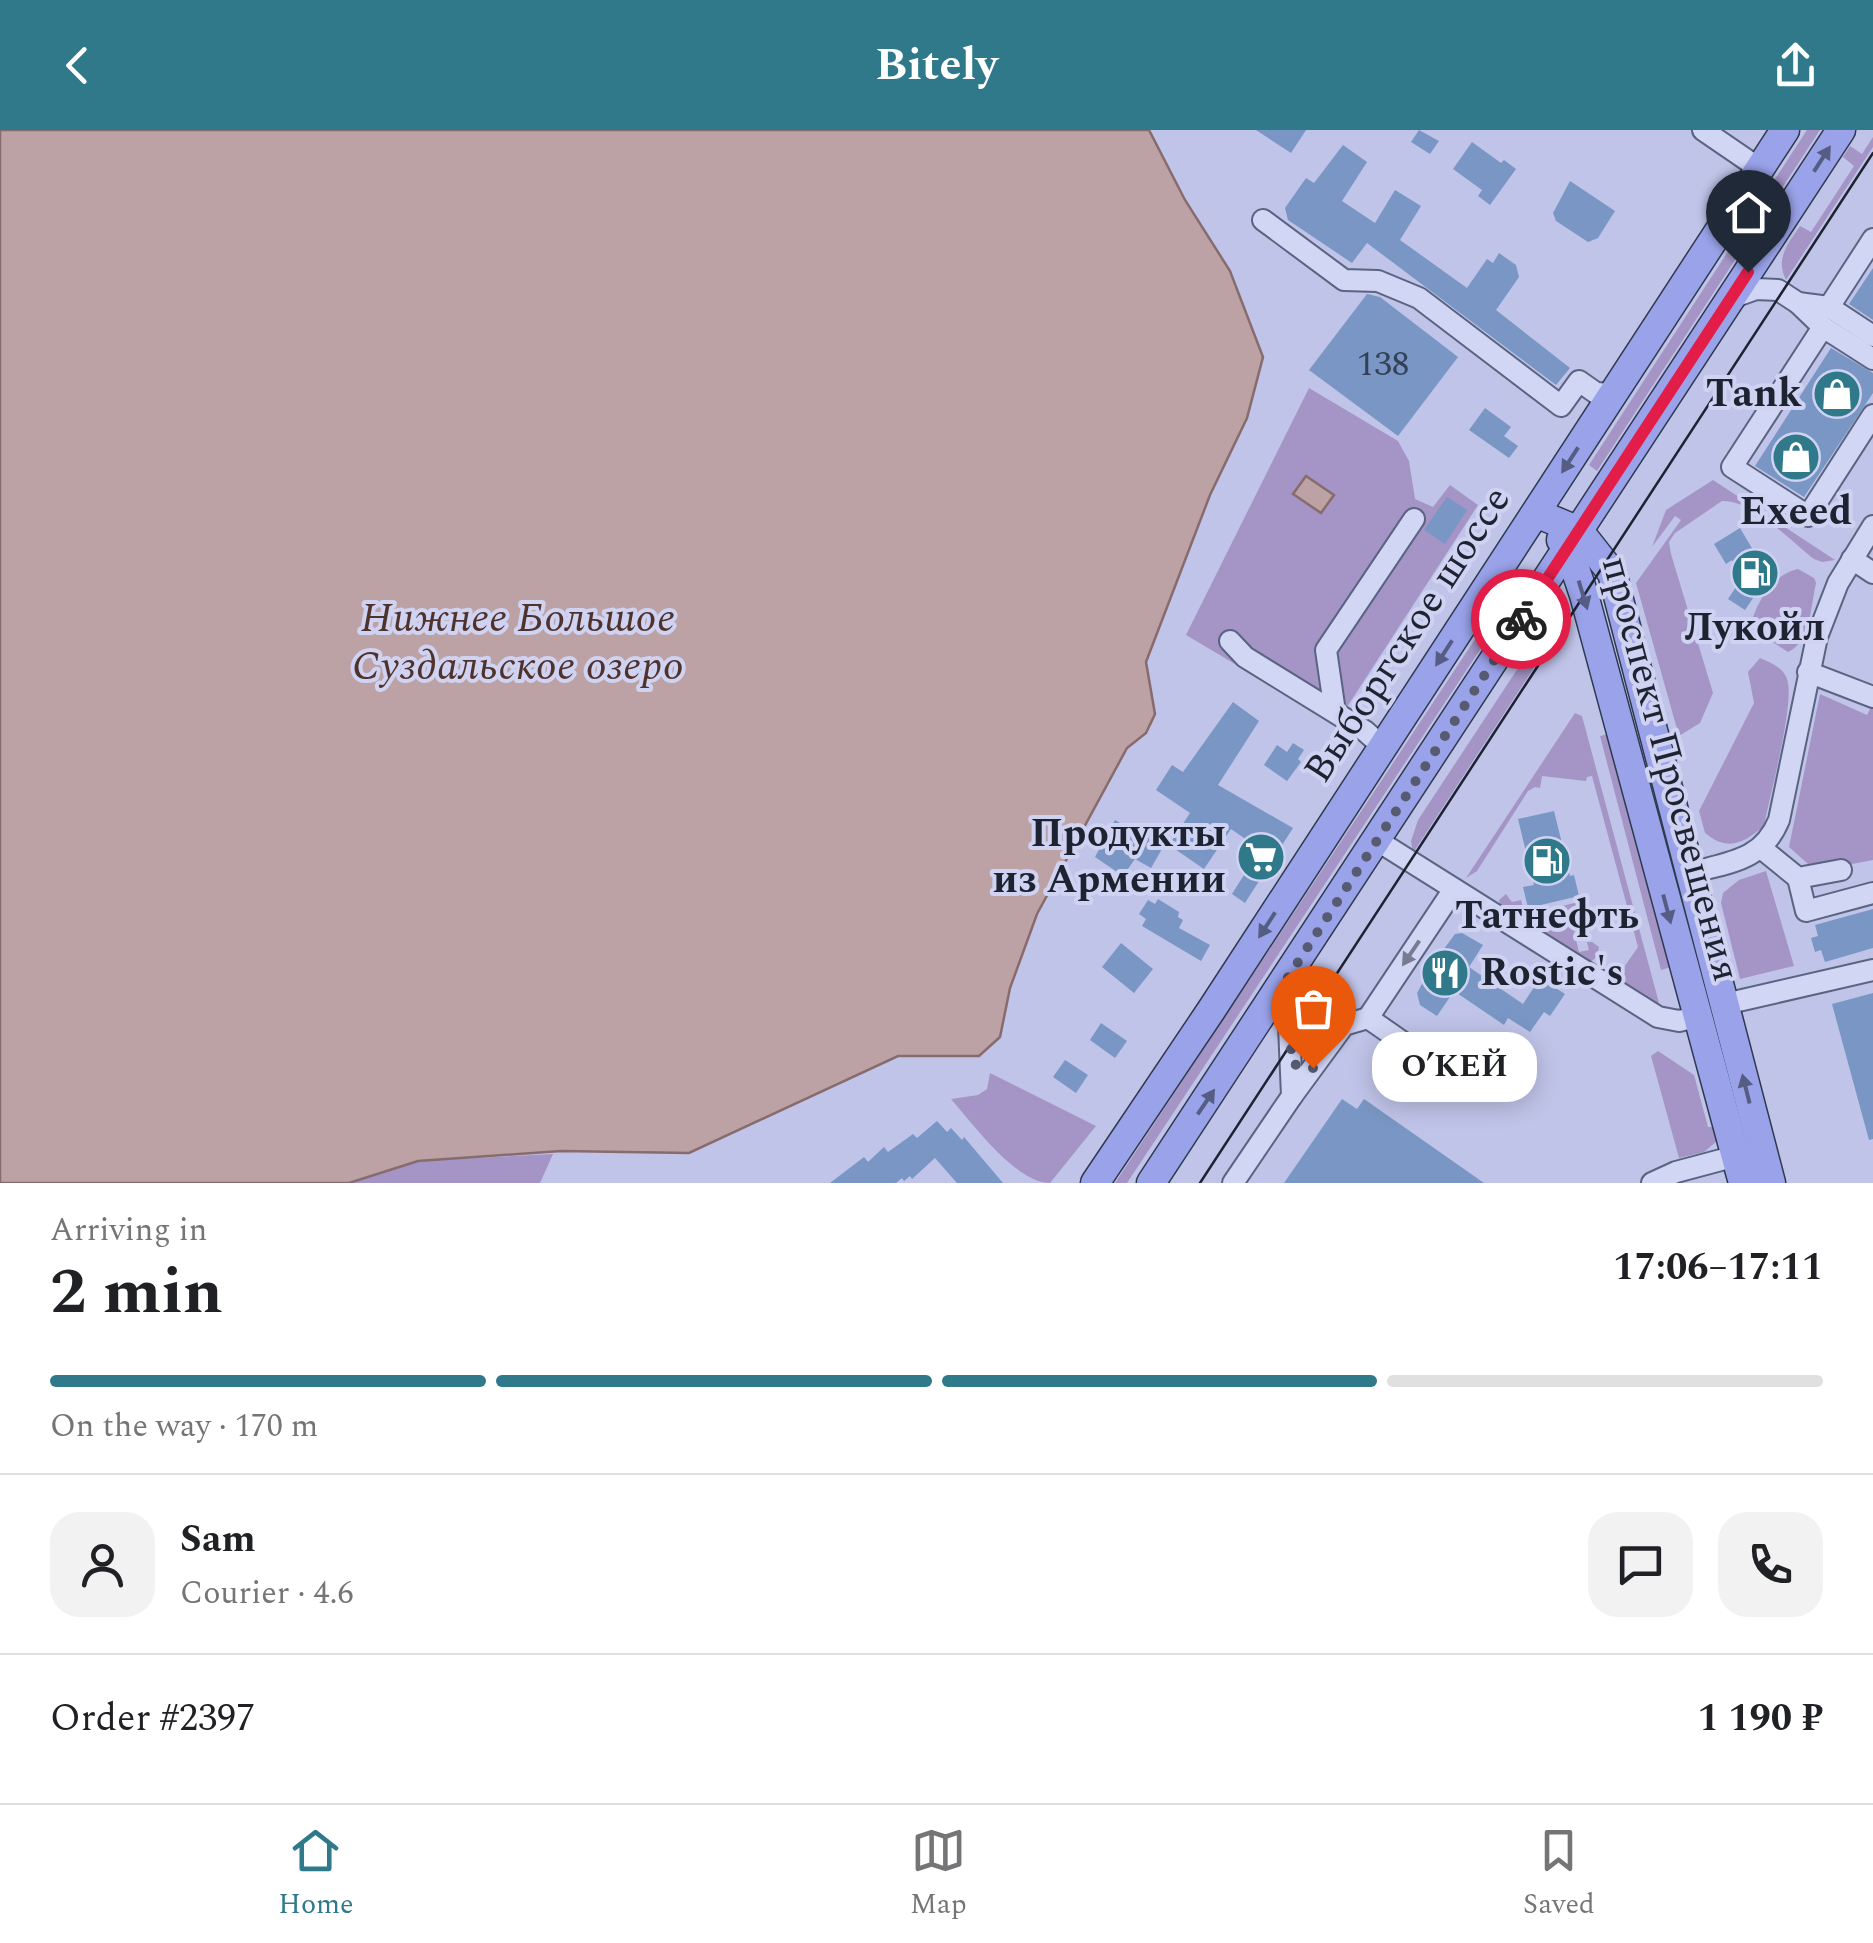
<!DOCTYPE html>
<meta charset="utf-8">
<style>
body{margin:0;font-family:Spectral,serif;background:#f2f2f2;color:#202124;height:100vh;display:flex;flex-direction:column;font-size:38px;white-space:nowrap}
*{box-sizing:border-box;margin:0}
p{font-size:32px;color:#757577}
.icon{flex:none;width:55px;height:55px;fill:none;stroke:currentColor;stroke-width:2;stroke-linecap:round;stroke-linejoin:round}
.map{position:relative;height:1053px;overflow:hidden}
.details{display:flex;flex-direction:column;background:#fff;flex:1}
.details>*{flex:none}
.pin{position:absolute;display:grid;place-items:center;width:85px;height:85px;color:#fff;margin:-102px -42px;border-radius:50% 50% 50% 0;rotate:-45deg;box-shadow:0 0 10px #0007}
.pin .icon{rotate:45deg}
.courier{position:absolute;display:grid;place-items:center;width:100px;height:100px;margin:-50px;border:8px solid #e11d48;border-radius:50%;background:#fff;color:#222;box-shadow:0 2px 12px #0007}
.bubble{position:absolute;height:70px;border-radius:30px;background:#fff;box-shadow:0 5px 25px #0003;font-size:32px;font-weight:700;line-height:70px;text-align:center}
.overview em{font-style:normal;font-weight:700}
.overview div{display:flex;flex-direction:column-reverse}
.overview{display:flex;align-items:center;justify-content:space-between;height:170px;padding:0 50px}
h1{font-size:65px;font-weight:700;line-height:75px}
.bar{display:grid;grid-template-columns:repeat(4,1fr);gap:15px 10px;align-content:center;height:120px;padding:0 50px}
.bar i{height:12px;border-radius:8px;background:#e0e0e0}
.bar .current{background:#2f798a}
.bar p{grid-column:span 4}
.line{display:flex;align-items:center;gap:25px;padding:0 50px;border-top:2px solid #e0e0e0}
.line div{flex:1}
.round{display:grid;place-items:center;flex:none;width:105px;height:105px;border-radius:30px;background:#f2f2f2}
header{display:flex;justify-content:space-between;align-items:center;height:130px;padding:0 50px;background:#2f798a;color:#fff;font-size:45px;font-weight:700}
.tab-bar{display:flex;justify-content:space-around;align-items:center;height:140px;border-top:2px solid #e0e0e0;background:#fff;font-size:28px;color:#757577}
.tab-bar a{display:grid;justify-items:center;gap:5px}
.tab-bar .current{color:#2f798a}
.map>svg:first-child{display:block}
</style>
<header><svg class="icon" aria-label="back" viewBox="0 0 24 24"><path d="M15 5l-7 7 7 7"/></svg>Bitely<svg class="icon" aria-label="share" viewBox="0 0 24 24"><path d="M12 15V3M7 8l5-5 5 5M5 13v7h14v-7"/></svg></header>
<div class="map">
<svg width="1873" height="1053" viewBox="0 0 1873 1053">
<rect width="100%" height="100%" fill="#c0c4e9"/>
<!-- green -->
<g fill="#a495c6">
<polygon points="1807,0 1820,0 1597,341 1589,335"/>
<path d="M1873,7V17L1786,150C1775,128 1788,114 1800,96L1811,102L1854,36L1843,27L1850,16L1862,24Z"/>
<polygon points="1309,258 1398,311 1409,331 1415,369 1433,377 1450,355 1478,375 1336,594 1186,505"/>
<path d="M1713,350L1835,430L1822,432L1814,429C1792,412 1751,369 1722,371L1675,403L1669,412L1671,424L1713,563L1700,593L1679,606L1636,453L1681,390L1675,386L1652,417L1666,380Z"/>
<path d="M1798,439L1814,448L1816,453C1811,475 1810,513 1788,522L1756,501L1752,490C1760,467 1774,444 1798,439Z"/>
<polygon points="1493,482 1501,488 1127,1053 1115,1053"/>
<polygon points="1528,523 1539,530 1413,723 1411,711 1418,690"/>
<path d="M1760,528C1772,533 1786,539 1788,553C1793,580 1770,665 1764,696C1744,713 1728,722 1705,703L1699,681L1754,573L1748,542Z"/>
<polygon points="1820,564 1867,585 1873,573 1873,730 1847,735 1845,729 1808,734 1789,717"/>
<polygon points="1575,583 1582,586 1659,873 1654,874 1621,852 1622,840 1638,817 1592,646 1587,647 1586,651 1542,646 1540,658 1535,657 1528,661 1477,741 1466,748"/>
<polygon points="1608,604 1671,837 1661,840 1600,606"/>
<polygon points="1766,741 1794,836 1740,849 1721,773 1723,763 1739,750"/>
<polygon points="1506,764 1512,772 1521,770 1525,785 1587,770 1590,780 1584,782 1586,792 1593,791 1592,795 1574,802 1579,822 1589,820 1587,812 1592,812 1599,817 1597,827 1590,832 1501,779 1499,770"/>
<polygon points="1658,921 1694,945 1708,997 1714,997 1717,1011 1704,1022 1679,1028 1651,926"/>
<path d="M990,943L1096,996L1050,1053C1016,1053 973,994 951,969L978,965L987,959Z"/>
<polygon points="553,1024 540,1053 349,1053 418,1031"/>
</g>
<!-- water -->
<g fill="#bca2a5" stroke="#886b6c" stroke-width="2.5">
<polygon points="0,0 1149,0 1185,70 1230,141 1263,227 1247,288 1210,365 1146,532 1155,584 1146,603 1127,618 1037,784 1010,858 1000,907 979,926 898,926 689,1023 561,1021 418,1031 349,1053 0,1053"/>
<polygon points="1306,346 1334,365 1321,383 1293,364"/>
</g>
<!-- building -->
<g fill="#7996c4">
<polygon points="1256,0 1306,0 1291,23"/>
<polygon points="1419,0 1439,11 1430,24 1411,12"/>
<polygon points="1472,12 1501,33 1504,30 1516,39 1490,75 1478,66 1482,60 1453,39"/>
<polygon points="1343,15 1367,32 1342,71 1375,93 1395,60 1421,76 1400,110 1467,158 1487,129 1493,133 1499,123 1516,135 1519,147 1496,180 1570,238 1556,255 1367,113 1352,133 1288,90 1285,78 1306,48 1314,53"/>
<polygon points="1570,51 1615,81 1598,108 1588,112 1556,91 1553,83"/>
<polygon points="1873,138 1873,190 1849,174"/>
<polygon points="1367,164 1380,167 1458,227 1398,306 1309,240"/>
<polygon points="1831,218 1873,243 1873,263 1804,367 1755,336"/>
<polygon points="1485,278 1511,297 1504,306 1518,316 1509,328 1469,300"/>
<polygon points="1447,367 1467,380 1445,414 1424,400"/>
<polygon points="1740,398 1756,425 1774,437 1745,480 1728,469 1742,448 1732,430 1726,434 1714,414"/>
<polygon points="1233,572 1259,591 1218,655 1293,698 1245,773 1232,764 1249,737 1244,734 1257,717 1231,699 1204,739 1169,715 1190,683 1156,660 1172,635 1183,642"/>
<polygon points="1293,613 1304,620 1298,629 1301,632 1287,651 1264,635 1277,615 1287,622"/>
<polygon points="1554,681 1570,746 1574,745 1579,766 1528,778 1523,757 1534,755 1518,689"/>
<polygon points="1115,690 1138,704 1143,697 1166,712 1151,738 1135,729 1123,746 1095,727"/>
<polygon points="1158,769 1179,782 1178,787 1183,790 1179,798 1210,815 1201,831 1142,796 1146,789 1139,784 1148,770 1155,774"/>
<polygon points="1873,779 1873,818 1825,832 1821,820 1815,822 1811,808 1818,806 1815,795"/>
<polygon points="1462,803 1483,815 1469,837 1523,874 1540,848 1565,864 1550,886 1544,882 1530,902 1508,888 1504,895 1454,861 1437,886 1420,875 1417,863 1427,845 1428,830 1441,823 1455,804"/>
<polygon points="1121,813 1153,839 1134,863 1102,837"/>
<polygon points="1873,863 1873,1009 1869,1010 1832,874"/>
<polygon points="1101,893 1127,911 1115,928 1090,910"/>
<polygon points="1065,930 1088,945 1076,963 1053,947"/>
<polygon points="1342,969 1357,979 1364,969 1484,1053 1284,1053"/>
<polygon points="937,991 947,1002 951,998 962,1010 964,1007 1003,1053 957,1053 935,1028 912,1049 910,1046 904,1051 902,1048 896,1053 830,1053 864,1027 868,1032 884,1017 888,1022 913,1004 917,1008"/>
</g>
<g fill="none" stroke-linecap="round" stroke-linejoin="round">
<!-- minor casing -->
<g stroke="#5a6480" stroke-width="24">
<g id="minor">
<polyline points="1703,0 1760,39"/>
<polyline points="1263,90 1344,150 1378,151 1419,168 1561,276 1579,251 1596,263 1613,264"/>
<polyline points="1731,168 1756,159 1778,160 1798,173 1823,197 1873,229"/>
<polyline points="1798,173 1829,177 1873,206"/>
<polyline points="1829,177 1873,109"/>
<polyline points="1823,197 1732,337 1808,386 1873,285"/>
<polyline points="1852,429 1873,443"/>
<polyline points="1230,511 1245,527 1365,601 1383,617"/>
<polyline points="1808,542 1873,567"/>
<polyline points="1335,582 1326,520 1414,389"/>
<polyline points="1378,711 1658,887 1679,891 1697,887"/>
<polyline points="1761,718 1798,748 1841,740"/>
<path d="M1690,743C1730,732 1762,731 1779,690L1817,507L1838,453L1873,396"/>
<polyline points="1798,748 1806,781 1873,763"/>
<polyline points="1725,874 1873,840"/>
<polyline points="1368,888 1454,759"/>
<polyline points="1292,966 1344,895 1368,888 1437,936"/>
<polyline points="1233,1053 1292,966 1287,849"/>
<polyline points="1652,1053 1676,1042 1736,1026"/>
</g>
</g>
<!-- major casing -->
<g stroke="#2e394e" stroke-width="31">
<g id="major">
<polyline points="1536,383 1579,401 1612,443 1771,1053"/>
<polyline points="1561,410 1568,418 1584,465 1743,1053"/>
<polyline points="1095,1053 1212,879 1785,0"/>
<polyline points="1151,1053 1841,0"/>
</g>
</g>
<!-- minor -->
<use href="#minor" stroke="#d2d6f5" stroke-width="20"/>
<!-- major -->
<use href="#major" stroke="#9aa3ea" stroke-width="28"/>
<!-- tram -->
<polyline stroke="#1d2331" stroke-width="2.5" points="1200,1053 1873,23"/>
</g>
<!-- one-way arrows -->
<defs><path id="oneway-solid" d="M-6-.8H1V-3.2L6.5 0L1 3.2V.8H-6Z" transform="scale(2.5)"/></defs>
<g fill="#555d84">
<use href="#oneway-solid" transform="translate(1822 29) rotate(-57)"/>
<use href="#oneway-solid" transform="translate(1570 330) rotate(123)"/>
<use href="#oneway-solid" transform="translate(1583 465) rotate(73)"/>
<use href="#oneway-solid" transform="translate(1444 523) rotate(123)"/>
<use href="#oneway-solid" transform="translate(1667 779) rotate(75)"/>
<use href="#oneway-solid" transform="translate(1267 795) rotate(123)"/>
<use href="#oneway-solid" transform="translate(1746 959) rotate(-104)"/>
<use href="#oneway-solid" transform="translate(1206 972) rotate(-56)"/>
</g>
<use fill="#787c93" href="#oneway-solid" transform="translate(1411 823) rotate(124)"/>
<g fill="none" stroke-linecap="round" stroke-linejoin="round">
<!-- done -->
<polyline stroke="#565b71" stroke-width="10" stroke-dasharray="0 18" points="1313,938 1303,938 1292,933 1287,849 1521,489"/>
<!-- route -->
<polyline stroke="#e11d48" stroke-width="12" points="1521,489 1748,142"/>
</g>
<!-- icons -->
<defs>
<g id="shop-disc" transform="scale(2.5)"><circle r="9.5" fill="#2f798a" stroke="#cfd2f1"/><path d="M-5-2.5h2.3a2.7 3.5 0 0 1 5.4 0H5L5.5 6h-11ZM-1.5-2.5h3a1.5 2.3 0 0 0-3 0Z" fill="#fff"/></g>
<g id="fuel-disc" transform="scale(2.5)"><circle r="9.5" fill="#2f798a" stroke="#cfd2f1"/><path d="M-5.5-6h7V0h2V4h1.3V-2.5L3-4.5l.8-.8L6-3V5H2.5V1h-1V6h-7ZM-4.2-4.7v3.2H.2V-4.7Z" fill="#fff"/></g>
<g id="supermarket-disc" transform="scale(2.5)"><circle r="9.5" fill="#2f798a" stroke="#cfd2f1"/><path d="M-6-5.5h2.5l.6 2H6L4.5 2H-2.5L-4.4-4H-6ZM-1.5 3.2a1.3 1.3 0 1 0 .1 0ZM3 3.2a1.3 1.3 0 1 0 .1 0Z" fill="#fff"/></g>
<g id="restaurant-disc" transform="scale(2.5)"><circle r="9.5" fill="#2f798a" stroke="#cfd2f1"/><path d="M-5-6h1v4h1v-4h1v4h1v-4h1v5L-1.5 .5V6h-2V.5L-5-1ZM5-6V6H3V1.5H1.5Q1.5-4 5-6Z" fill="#fff"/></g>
</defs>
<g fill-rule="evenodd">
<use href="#shop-disc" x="1837" y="264"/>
<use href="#shop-disc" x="1796" y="327"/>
<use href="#fuel-disc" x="1755" y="443"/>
<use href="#supermarket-disc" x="1261" y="727"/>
<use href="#fuel-disc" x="1547" y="731"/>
<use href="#restaurant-disc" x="1445" y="843"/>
</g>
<g text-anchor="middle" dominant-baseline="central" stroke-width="8" stroke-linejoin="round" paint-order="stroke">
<!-- number labels -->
<g font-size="35" fill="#344056">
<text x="1383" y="234">138</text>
</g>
<!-- poi labels -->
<g font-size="40" font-weight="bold" fill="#1d2331" stroke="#cfd2f1">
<text x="1802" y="264" text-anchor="end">Tank</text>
<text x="1796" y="382">Exeed</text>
<text x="1755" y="498">Лукойл</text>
<text x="1226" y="704" text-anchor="end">Продукты<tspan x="1226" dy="46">из Армении</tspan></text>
<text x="1547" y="786">Татнефть</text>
<text x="1480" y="843" text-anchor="start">Rostic's</text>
</g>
<!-- street labels -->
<g font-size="40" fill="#1d2331" stroke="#cfd2f1">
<text transform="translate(1408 505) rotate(-57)">Выборгское шоссе</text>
<text transform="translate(1670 639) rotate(75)">проспект Просвещения</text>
</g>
<!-- water labels -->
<g font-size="42" font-style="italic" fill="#50322d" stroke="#cfd2f1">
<text x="518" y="488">Нижнее Большое<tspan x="518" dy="48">Суздальское озеро</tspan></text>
</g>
</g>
</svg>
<div class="pin" style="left:1313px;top:938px;background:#ea580c"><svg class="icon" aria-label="bag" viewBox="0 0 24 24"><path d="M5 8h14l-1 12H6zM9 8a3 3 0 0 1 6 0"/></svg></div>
<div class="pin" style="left:1748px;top:142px;background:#1f2937"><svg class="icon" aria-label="home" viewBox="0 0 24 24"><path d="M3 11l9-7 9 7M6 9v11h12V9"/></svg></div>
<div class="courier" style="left:1521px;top:489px"><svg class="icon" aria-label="bike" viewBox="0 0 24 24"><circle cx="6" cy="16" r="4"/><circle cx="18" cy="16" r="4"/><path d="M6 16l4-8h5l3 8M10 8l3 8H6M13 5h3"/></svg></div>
<div class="bubble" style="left:1372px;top:902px;width:165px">О’КЕЙ</div>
</div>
<section class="details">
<div class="overview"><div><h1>2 min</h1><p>Arriving in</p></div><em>17:06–17:11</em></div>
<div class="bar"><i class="current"></i><i class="current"></i><i class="current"></i><i></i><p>On the way · 170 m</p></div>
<div class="line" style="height:180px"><a class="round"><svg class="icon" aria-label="person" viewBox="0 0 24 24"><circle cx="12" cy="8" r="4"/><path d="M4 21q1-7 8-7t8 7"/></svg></a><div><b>Sam</b><p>Courier · 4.6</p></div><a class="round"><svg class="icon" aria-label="chat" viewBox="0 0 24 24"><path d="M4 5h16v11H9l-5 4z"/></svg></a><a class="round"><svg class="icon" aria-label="phone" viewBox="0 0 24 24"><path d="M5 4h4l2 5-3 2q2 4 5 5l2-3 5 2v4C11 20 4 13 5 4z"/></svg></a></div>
<div class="line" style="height:130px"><div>Order #2397</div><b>1 190 ₽</b></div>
</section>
<nav class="tab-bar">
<a class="current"><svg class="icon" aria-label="home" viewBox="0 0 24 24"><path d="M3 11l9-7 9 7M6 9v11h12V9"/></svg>Home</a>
<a><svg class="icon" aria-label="map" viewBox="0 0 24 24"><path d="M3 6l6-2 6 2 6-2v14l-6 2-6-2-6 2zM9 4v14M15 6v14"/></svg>Map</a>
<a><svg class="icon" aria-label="saved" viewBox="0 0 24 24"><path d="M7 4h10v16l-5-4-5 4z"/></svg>Saved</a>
</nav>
